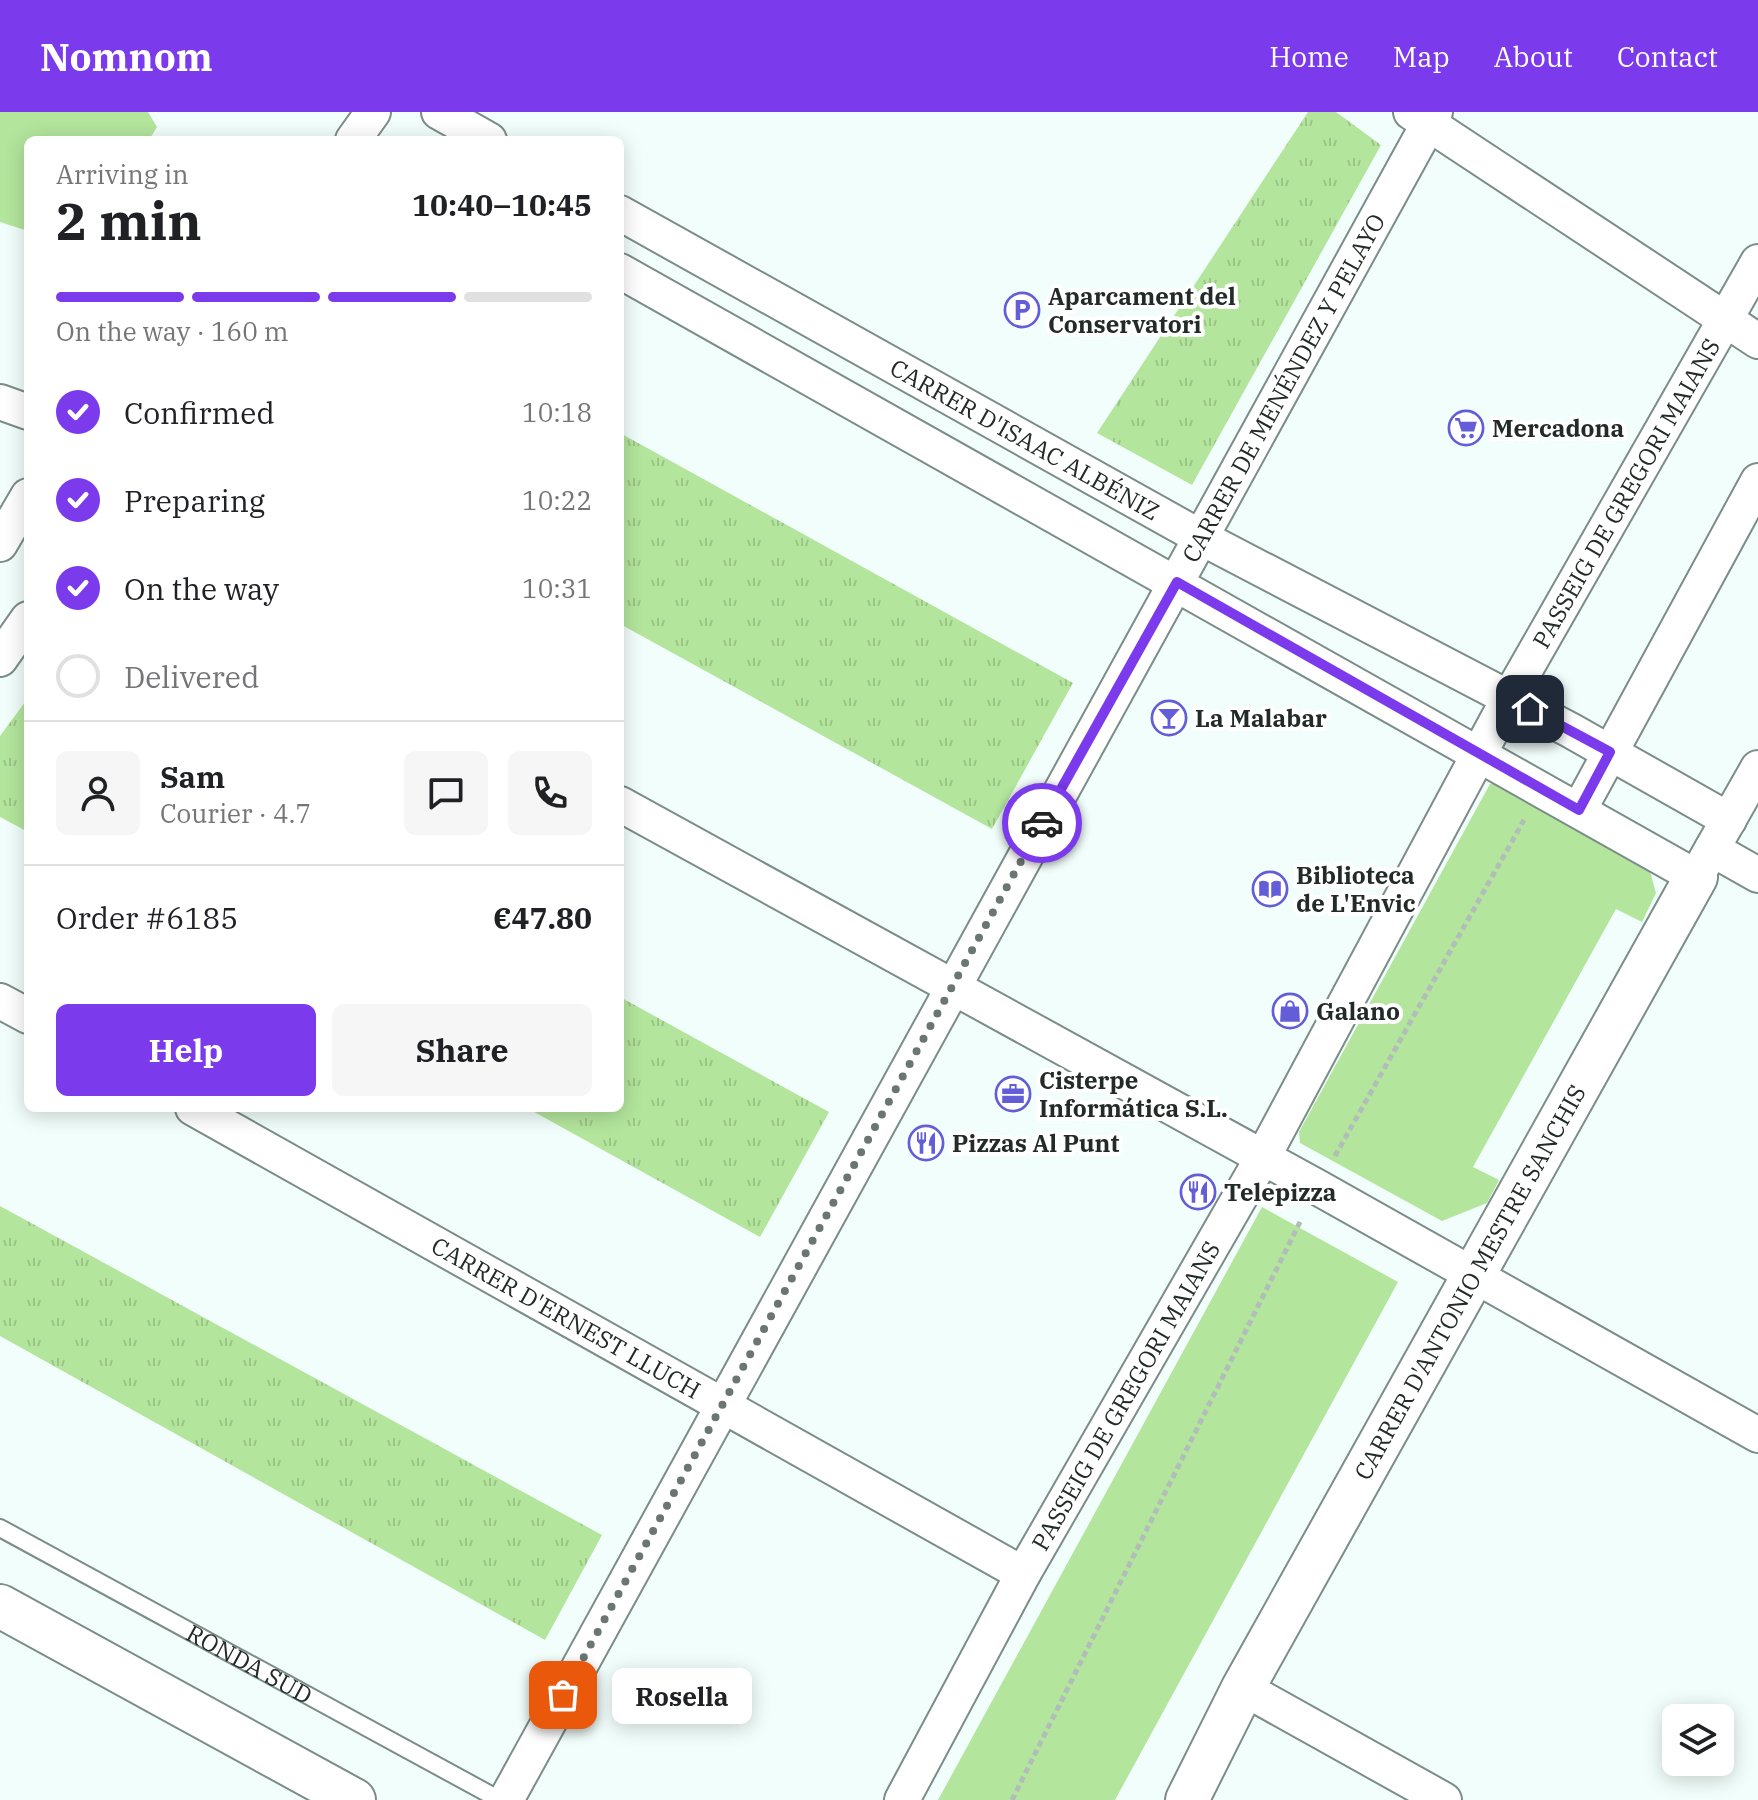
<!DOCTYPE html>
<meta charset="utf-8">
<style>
body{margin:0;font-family:"IBM Plex Serif",serif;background:#f6f6f6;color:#202124;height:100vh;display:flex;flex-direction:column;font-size:30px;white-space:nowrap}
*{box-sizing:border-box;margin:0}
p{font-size:26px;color:#757577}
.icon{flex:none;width:44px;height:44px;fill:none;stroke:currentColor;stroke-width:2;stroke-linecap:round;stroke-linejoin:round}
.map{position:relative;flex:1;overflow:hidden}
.side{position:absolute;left:24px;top:24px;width:600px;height:976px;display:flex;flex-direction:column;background:#fff;border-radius:12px;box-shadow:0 4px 20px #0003}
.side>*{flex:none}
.controls{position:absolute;left:1662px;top:1592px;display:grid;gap:16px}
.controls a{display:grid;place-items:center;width:72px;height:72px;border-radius:12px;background:#fff;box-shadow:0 4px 20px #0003;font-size:40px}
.pin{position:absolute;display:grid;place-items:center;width:68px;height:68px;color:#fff;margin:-34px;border-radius:16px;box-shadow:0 4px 12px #0006}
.courier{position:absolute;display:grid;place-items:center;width:80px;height:80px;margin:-40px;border:6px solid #7c3aed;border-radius:50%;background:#fff;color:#222;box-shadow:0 2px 10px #0007}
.bubble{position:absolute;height:56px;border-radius:12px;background:#fff;box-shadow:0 4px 20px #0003;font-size:26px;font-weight:700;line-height:56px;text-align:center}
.summary em{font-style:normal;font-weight:700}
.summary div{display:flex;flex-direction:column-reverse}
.summary{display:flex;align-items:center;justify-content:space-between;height:136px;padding:0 32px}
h1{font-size:52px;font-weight:700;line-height:60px}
.bar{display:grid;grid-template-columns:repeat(4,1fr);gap:12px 8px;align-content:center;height:96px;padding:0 32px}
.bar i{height:10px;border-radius:6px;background:#e0e0e0}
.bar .active{background:#7c3aed}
.bar p{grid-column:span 4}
.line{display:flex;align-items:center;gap:20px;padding:0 32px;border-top:2px solid #e0e0e0}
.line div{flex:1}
.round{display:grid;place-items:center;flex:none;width:84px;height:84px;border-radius:12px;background:#f6f6f6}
ol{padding:0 32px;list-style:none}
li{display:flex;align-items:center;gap:24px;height:88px}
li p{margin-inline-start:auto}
li .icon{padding:8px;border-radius:50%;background:#7c3aed;color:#fff;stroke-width:4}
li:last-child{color:#757577}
li i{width:44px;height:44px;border:4px solid #e0e0e0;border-radius:50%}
.primary-button{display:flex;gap:16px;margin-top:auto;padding:16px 32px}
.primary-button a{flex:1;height:92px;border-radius:12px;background:#7c3aed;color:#fff;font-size:32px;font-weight:700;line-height:92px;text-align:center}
.primary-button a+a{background:#f6f6f6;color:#202124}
header{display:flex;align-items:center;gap:48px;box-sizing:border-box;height:112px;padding:0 40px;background:#7c3aed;color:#fff}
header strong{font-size:38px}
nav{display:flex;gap:44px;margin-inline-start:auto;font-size:28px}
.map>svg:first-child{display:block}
</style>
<header>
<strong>Nomnom</strong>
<nav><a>Home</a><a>Map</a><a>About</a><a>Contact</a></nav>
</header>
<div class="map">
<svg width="1758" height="1688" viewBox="0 0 1758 1688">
<defs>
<pattern id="park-tufts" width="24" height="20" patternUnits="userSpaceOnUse" patternTransform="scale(2)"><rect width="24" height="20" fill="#b3e59c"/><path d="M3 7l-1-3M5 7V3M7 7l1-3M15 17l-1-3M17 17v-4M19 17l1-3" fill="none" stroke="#9ac586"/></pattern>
</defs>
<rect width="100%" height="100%" fill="#f2fefb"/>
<!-- green -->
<g fill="#b3e59c">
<polygon points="0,0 148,0 157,15 149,28 28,28 28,119 0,110"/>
<polygon points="1503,668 1647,748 1656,781 1642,810 1616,797 1473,1055 1499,1068 1487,1091 1442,1109 1300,1031 1299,1020 1490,672"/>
<polygon points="1262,1095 1398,1170 1115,1688 938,1688"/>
</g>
<!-- park -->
<g fill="url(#park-tufts)">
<polygon points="1308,0 1336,0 1381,33 1192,373 1097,321"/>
<polygon points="620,321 1073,571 992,717 620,512"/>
<polygon points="28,586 28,720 0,705 0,624"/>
<polygon points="620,885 829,1000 760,1125 527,996 620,996"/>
<polygon points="0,1094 602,1423 545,1528 0,1224"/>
</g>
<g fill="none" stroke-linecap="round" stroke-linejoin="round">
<!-- service casing -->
<g stroke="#7b8d88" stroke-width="20">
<g id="service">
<path id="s1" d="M0,1416L500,1688"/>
</g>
</g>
<!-- minor casing -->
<g stroke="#7b8d88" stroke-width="38">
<g id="minor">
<polyline points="439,0 489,28"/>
<polyline points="1411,0 1758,229"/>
<polyline points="353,28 373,0"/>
<path id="s2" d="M620,101L1200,425L1570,618L1729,708"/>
<polyline points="620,159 1696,765 1758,656"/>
<polyline points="0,290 28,300"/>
<polyline points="0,432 28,384"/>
<polyline points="0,547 28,507"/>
<polyline points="620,692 1317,1075 1758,1323"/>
<polyline points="1579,698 1758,369"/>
<polyline points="1712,737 1758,763"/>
<polyline points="0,889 28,904"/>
<path id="s3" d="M193,996L1023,1462"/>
<polyline points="1243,1576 1444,1688"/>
<path id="s4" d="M506,1688L1435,0"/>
<path id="s5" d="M902,1688L1023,1462L1263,1045L1509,586L1758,150"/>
</g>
</g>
<!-- tertiary casing -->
<g stroke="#7b8d88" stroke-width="46">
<g id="tertiary">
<polyline points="0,1494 354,1688"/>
<path id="s6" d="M1187,1688L1243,1576L1696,765"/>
</g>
</g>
<!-- path -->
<g stroke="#b2bdba" stroke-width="5" stroke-dasharray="6 4" stroke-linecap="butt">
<polyline points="1335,1044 1524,708"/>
<polyline points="1012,1688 1302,1106"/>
</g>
<!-- service -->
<use href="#service" stroke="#fff" stroke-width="16"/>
<!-- minor -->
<use href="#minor" stroke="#fff" stroke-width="34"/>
<!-- tertiary -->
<use href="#tertiary" stroke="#fff" stroke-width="42"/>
</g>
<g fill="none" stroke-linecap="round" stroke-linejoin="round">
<!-- done -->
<polyline stroke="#6b7572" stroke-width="8" stroke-dasharray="0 14.4" points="563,1583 1042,711"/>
<!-- route -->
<polyline stroke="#7c3aed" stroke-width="10" points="1042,711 1177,470 1579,698 1610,640 1530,597"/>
</g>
<!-- icons -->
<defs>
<g id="parking-ring" transform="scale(1.8)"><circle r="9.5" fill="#fff" stroke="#635ed7" stroke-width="1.5"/><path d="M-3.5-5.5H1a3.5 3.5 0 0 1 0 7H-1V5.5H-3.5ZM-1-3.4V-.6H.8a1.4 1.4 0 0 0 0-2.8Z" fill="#635ed7"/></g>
<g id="supermarket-ring" transform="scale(1.8)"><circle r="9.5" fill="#fff" stroke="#635ed7" stroke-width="1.5"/><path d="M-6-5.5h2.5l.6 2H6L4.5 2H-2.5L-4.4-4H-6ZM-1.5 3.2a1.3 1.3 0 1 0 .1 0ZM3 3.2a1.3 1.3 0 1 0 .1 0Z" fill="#635ed7"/></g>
<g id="bar-ring" transform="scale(1.8)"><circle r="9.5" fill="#fff" stroke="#635ed7" stroke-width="1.5"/><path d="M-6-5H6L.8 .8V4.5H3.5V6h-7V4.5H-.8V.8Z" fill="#635ed7"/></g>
<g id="library-ring" transform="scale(1.8)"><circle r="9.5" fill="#fff" stroke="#635ed7" stroke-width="1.5"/><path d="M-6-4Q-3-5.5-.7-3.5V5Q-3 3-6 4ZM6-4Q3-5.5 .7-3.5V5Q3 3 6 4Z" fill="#635ed7"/></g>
<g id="shop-ring" transform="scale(1.8)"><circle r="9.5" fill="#fff" stroke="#635ed7" stroke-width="1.5"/><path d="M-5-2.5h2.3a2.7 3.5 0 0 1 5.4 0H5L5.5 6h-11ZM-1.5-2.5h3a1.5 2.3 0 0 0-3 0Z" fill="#635ed7"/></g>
<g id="office-ring" transform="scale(1.8)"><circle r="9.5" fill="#fff" stroke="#635ed7" stroke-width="1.5"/><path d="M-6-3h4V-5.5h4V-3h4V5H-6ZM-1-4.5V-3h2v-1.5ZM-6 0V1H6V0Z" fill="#635ed7"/></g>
<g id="restaurant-ring" transform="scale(1.8)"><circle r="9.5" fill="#fff" stroke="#635ed7" stroke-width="1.5"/><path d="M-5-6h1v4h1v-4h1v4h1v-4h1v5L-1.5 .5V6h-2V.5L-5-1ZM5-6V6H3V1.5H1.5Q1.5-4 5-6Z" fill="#635ed7"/></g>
</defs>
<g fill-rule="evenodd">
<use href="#parking-ring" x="1022" y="198"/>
<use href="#supermarket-ring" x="1466" y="316"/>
<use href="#bar-ring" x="1169" y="606"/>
<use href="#library-ring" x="1270" y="777"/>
<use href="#shop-ring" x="1290" y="899"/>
<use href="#office-ring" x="1013" y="982"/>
<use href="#restaurant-ring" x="926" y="1031"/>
<use href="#restaurant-ring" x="1198" y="1080"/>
</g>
<g text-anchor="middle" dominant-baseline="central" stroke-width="8" stroke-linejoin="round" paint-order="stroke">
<!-- poi labels -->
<g font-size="24" font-weight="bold" fill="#232b29" stroke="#fff" text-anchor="start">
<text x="1048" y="184">Aparcament del<tspan x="1048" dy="28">Conservatori</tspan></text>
<text x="1492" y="316">Mercadona</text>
<text x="1195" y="606">La Malabar</text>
<text x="1296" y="763">Biblioteca<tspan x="1296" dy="28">de L'Envic</tspan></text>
<text x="1316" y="899">Galano</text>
<text x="1039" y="968">Cisterpe<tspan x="1039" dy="28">Informática S.L.</tspan></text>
<text x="952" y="1031">Pizzas Al Punt</text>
<text x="1224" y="1080">Telepizza</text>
</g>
<!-- street labels -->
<g font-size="24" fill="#232b29" stroke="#fff">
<text stroke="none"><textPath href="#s4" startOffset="1612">CARRER DE MENÉNDEZ Y PELAYO</textPath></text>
<text stroke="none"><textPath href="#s2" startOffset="464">CARRER D'ISAAC ALBÉNIZ</textPath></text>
<text stroke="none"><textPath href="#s5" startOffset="1494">PASSEIG DE GREGORI MAIANS</textPath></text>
<text stroke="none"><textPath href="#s6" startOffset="590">CARRER D'ANTONIO MESTRE SANCHIS</textPath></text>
<text stroke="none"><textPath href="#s3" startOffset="428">CARRER D'ERNEST LLUCH</textPath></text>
<text stroke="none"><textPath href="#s5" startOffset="462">PASSEIG DE GREGORI MAIANS</textPath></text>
<text stroke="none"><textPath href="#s1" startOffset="284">RONDA SUD</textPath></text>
</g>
</g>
</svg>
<div class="controls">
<a><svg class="icon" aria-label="layers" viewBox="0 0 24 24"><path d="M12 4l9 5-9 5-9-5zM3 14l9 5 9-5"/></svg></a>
</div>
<div class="pin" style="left:563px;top:1583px;background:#ea580c"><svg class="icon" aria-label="bag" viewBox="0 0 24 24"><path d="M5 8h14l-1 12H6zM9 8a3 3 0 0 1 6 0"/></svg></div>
<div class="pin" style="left:1530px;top:597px;background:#1f2937"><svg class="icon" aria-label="home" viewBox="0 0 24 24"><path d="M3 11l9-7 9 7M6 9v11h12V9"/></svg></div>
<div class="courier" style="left:1042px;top:711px"><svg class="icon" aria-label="car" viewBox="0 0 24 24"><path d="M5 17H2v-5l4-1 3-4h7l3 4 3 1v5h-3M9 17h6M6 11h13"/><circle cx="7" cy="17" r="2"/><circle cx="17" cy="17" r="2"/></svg></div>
<div class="bubble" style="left:612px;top:1556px;width:140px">Rosella</div>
<section class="side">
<div class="summary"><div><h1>2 min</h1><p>Arriving in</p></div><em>10:40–10:45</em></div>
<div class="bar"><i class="active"></i><i class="active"></i><i class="active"></i><i></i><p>On the way · 160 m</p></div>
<ol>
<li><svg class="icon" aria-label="check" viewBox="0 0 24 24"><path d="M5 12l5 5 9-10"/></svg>Confirmed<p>10:18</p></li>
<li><svg class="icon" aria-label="check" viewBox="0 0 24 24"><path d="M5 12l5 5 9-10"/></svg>Preparing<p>10:22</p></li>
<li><svg class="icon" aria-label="check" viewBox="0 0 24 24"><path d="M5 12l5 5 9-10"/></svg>On the way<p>10:31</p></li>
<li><i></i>Delivered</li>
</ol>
<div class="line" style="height:144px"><a class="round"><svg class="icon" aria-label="person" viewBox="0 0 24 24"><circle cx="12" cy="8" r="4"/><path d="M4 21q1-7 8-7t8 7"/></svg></a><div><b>Sam</b><p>Courier · 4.7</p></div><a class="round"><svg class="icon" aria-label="chat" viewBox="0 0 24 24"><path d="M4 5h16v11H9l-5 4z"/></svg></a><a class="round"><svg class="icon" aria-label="phone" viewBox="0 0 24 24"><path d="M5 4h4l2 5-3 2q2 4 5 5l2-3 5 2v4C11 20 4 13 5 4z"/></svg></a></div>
<div class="line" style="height:104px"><div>Order #6185</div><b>€47.80</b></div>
<div class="primary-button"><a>Help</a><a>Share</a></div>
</section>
</div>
